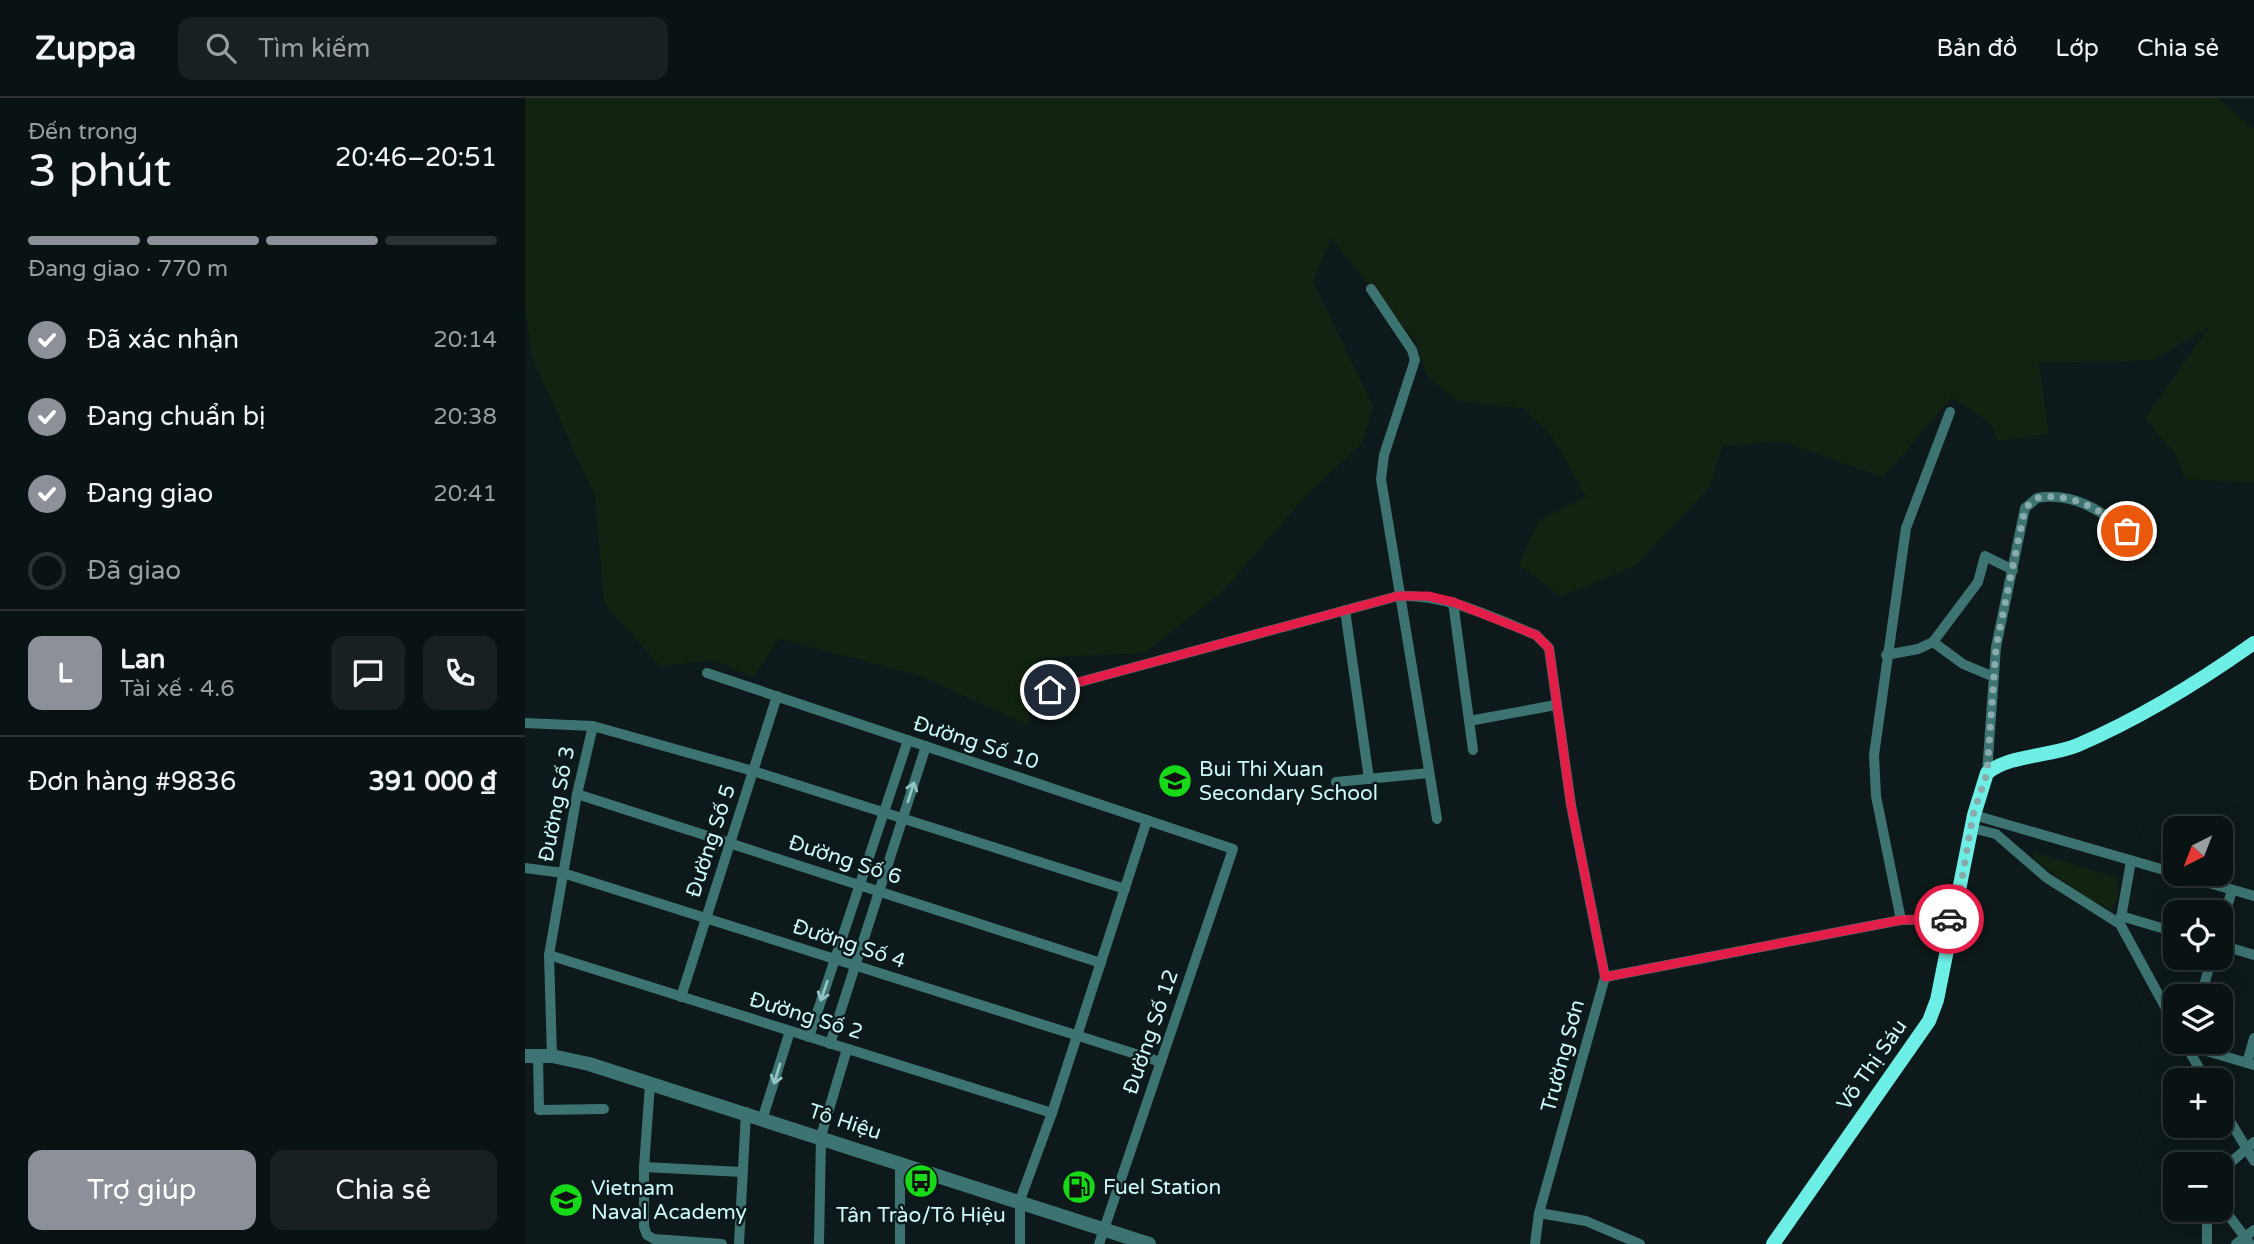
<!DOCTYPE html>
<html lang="vi">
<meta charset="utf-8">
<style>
body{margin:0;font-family:"Varela Round",sans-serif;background:#182022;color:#f1f3f6;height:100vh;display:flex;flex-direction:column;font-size:26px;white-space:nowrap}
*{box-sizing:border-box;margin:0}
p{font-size:23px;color:#999ea0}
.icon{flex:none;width:38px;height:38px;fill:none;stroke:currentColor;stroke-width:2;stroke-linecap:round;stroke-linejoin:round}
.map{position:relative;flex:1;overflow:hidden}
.side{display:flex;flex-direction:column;background:#0a1314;width:525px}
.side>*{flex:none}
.needle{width:46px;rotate:222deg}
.fabs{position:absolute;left:1638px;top:718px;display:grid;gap:14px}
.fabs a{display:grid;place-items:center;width:70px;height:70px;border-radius:14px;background:#0a1314;box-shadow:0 7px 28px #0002,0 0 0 2px #2a3234;font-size:35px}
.pin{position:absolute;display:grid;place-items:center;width:60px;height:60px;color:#fff;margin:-30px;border:4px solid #fff;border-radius:50%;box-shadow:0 2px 7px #0007}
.courier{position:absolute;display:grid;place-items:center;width:70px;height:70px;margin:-35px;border:5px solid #e11d48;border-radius:50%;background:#fff;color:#222;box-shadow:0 2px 9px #0007}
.overview em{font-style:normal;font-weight:600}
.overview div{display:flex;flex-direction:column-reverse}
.overview{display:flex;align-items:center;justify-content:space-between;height:119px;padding:0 28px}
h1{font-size:46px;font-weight:600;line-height:52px}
.bar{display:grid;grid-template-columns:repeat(4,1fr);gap:10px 7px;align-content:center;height:84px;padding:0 28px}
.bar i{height:9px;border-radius:5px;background:#2a3234}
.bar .active{background:#8c9099}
.bar p{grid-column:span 4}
.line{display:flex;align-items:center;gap:18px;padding:0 28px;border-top:2px solid #2a3234}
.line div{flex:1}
.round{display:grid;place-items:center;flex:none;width:74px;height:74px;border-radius:14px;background:#182022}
ol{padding:0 28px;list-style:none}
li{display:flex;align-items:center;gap:21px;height:77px}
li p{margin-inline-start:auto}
li .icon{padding:7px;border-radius:50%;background:#8c9099;color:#fff;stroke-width:4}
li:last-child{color:#999ea0}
li i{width:38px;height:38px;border:4px solid #2a3234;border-radius:50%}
.action{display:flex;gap:14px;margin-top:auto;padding:14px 28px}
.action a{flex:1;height:80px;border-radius:14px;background:#8c9099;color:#fff;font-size:28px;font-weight:600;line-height:80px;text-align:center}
.action a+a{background:#182022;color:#f1f3f6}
header{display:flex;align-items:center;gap:42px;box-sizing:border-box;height:98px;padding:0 35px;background:#0a1314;border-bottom:2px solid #2a3234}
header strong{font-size:33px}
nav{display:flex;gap:38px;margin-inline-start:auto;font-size:24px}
.search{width:490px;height:63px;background:#182022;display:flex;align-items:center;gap:18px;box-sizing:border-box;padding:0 24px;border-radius:14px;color:#999ea0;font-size:26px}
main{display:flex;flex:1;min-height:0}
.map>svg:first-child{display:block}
</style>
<header>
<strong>Zuppa</strong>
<div class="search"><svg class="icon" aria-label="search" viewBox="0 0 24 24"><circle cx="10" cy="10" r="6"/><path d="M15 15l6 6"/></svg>Tìm kiếm</div>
<nav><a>Bản đồ</a><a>Lớp</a><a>Chia sẻ</a></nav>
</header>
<main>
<section class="side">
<div class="overview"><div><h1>3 phút</h1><p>Đến trong</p></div><em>20:46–20:51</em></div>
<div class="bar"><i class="active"></i><i class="active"></i><i class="active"></i><i></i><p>Đang giao · 770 m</p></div>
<ol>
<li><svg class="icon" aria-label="check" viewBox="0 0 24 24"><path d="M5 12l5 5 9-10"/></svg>Đã xác nhận<p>20:14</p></li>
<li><svg class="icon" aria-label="check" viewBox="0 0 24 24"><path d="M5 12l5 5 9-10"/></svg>Đang chuẩn bị<p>20:38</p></li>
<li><svg class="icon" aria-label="check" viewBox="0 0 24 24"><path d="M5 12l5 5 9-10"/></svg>Đang giao<p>20:41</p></li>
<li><i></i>Đã giao</li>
</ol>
<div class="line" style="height:126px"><b class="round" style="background:#8c9099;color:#fff">L</b><div><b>Lan</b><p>Tài xế · 4.6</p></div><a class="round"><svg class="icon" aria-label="chat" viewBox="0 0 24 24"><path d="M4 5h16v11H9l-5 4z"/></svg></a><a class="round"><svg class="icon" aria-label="phone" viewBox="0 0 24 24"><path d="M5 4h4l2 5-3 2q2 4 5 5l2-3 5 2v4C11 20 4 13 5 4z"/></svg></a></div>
<div class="line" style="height:91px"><div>Đơn hàng #9836</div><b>391 000 ₫</b></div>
<div class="action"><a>Trợ giúp</a><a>Chia sẻ</a></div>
</section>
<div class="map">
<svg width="1729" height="1146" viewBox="0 0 1729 1146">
<rect width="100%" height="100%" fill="#0d191a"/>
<!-- green -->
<g fill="#132311">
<polygon points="0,0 1693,0 1729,32 1729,385 1660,381 1649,355 1620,320 1684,229 1629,262 1514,265 1524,336 1473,343 1465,325 1427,299 1358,379 1256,343 1197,349 1184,390 1110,468 1036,498 994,467 1013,423 1061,399 1026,337 998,310 932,303 902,278 891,244 806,140 788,184 848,308 837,345 781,398 699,492 620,555 512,560 503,627 393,577 254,541 229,579 186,562 135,568 79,505 70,399 7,259 0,210"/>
<polygon points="1508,754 1592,780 1593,798 1587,812 1554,795 1509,761"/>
</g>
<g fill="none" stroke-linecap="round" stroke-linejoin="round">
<!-- minor -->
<g stroke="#3d7471" stroke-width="10">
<polyline points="846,191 887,252 890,262 859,357 856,381 912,721"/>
<polyline points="928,504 948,652"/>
<polyline points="820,512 844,681"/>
<polyline points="1408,544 1438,566 1469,579"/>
<polyline points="1361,557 1393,551 1408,544 1453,484 1460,458 1488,472"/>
<polyline points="182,575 708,751 574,1146"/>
<path d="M525,592L873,498C922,496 966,519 1011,537L1024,550L1046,707L1080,879L1014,1115L1010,1146"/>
<polyline points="944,623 1031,607"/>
<polyline points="0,625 68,628 228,673 600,791"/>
<path d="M1462,675L1471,549L1500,410L1512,400C1548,394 1575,412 1602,433"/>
<polyline points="811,684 904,675"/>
<polyline points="52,696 576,865"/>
<polyline points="1449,717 1729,798"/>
<polyline points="1446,730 1471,736 1522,780 1595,826 1650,927"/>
<polyline points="0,770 38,775 636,964"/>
<polyline points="1596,818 1650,834"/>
<polyline points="1376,822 1430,821"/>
<polyline points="1595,826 1606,763"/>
<polyline points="1696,830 1707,792"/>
<polyline points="1696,847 1729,857"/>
<polyline points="24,857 527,1015"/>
<polyline points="1080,879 1376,822 1351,698 1349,657 1381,430 1425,314"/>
<polyline points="1676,898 1687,859"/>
<polyline points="156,899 252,598"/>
<polyline points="284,939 383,642"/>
<polyline points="1662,943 1661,947 1729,967"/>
<polyline points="305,946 401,648"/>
<polyline points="1660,946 1681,982"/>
<polyline points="13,958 14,1012 79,1011"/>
<polyline points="27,958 24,857 52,696 68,628"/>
<polyline points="1722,965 1729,940"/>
<polyline points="125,986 119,1069 119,1129 122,1137 129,1141 197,1146"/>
<polyline points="1696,1008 1729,1063"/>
<polyline points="238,1019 265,933"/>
<polyline points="119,1069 217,1074"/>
<polyline points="1696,1073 1729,1044"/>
<polyline points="1696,1107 1725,1146"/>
<polyline points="1014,1115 1061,1123 1115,1146"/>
<polyline points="214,1146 221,1014"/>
<polyline points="294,1146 296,1038 322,951"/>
<polyline points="375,1146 375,1064"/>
<polyline points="495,1146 495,1102 527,1015 622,722"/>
<polyline points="1682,1146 1682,1111"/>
<polyline points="1711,1146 1729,1132"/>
</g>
<!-- tertiary -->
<polyline stroke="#3d7471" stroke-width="14" points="0,958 27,958 64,966 624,1146"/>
<!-- secondary -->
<path stroke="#6defe5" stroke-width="14" d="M1248,1146L1404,923L1412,902L1449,717L1462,675C1486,656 1524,659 1553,647C1614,621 1674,584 1729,545"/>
</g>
<!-- one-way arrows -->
<defs><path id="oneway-shaft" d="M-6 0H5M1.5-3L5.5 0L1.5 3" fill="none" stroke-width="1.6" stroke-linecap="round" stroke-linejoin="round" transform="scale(1.75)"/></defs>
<g stroke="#93c4c3">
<use href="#oneway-shaft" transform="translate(386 694) rotate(-72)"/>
<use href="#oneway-shaft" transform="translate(299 893) rotate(109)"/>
<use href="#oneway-shaft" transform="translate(252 976) rotate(107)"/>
</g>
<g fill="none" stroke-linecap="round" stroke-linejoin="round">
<!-- done -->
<path stroke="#89abab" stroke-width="7" stroke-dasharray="0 12.6" d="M1424,821H1430L1448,717L1462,675L1471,549L1500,410L1512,400C1548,394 1575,412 1602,433"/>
<!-- route -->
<polyline stroke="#e11d48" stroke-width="9" points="525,592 873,498 903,498 928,504 1011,537 1024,550 1046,707 1080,879 1376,822 1424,821"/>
</g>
<!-- icons -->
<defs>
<g id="school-disc" transform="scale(1.75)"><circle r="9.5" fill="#18d918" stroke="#0d191a"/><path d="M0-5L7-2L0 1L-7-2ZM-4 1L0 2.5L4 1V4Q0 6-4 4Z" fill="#111"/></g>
<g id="bus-disc" transform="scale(1.75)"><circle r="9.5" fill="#18d918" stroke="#0d191a"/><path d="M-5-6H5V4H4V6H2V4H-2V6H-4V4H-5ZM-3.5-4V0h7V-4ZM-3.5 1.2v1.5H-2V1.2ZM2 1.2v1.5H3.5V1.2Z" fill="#111"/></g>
<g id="fuel-disc" transform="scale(1.75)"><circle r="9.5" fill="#18d918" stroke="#0d191a"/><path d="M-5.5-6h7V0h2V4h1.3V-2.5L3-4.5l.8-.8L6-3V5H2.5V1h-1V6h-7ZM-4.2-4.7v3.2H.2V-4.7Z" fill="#111"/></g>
<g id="university-disc" transform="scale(1.75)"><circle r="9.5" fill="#18d918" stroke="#0d191a"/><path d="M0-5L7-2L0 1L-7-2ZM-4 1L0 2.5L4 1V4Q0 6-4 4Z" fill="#111"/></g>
</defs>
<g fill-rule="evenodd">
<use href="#school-disc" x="650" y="683"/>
<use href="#bus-disc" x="396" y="1083"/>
<use href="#fuel-disc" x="554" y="1089"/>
<use href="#university-disc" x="41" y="1102"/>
</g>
<g text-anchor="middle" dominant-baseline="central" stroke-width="5" stroke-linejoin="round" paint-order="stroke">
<!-- street labels -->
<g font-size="21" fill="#ccf9f9" stroke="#0d191a">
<text transform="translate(451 645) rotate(18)">Đường Số 10</text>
<text transform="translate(32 706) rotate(-79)">Đường Số 3</text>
<text transform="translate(186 743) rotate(-72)">Đường Số 5</text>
<text transform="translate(320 762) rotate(18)">Đường Số 6</text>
<text transform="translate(324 846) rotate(18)">Đường Số 4</text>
<text transform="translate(281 918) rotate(17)">Đường Số 2</text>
<text transform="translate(626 934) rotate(-71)">Đường Số 12</text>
<text transform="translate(1038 958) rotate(-75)">Trường Sơn</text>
<text transform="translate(1347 967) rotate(-55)">Võ Thị Sáu</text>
<text transform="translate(320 1024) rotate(18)">Tô Hiệu</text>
</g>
<!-- poi labels -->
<g font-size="21" fill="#ccf9f9" stroke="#0d191a" text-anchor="start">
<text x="674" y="671">Bui Thi Xuan<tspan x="674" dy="24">Secondary School</tspan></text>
<text x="578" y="1089">Fuel Station</text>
<text x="66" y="1090">Vietnam<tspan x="66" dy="24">Naval Academy</tspan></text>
<text x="396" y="1117" text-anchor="middle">Tân Trào/Tô Hiệu</text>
</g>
</g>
</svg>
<div class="fabs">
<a><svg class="needle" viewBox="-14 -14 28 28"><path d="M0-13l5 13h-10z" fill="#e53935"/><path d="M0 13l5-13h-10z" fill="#999ea0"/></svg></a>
<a><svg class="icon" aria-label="locate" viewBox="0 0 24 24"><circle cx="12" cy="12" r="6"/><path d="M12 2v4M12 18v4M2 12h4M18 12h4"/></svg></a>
<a><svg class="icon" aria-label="layers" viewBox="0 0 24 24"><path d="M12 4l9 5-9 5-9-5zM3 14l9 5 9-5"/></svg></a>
<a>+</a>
<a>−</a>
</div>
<div class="pin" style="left:1602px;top:433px;background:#ea580c"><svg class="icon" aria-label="bag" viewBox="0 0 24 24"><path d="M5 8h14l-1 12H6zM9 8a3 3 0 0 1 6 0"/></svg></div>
<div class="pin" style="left:525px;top:592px;background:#1f2937"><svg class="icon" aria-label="home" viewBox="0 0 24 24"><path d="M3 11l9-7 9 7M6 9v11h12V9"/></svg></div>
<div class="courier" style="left:1424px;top:821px"><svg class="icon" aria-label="car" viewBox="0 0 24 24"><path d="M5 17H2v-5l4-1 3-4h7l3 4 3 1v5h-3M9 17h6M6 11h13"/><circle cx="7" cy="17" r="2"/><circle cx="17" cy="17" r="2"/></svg></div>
</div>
</main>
